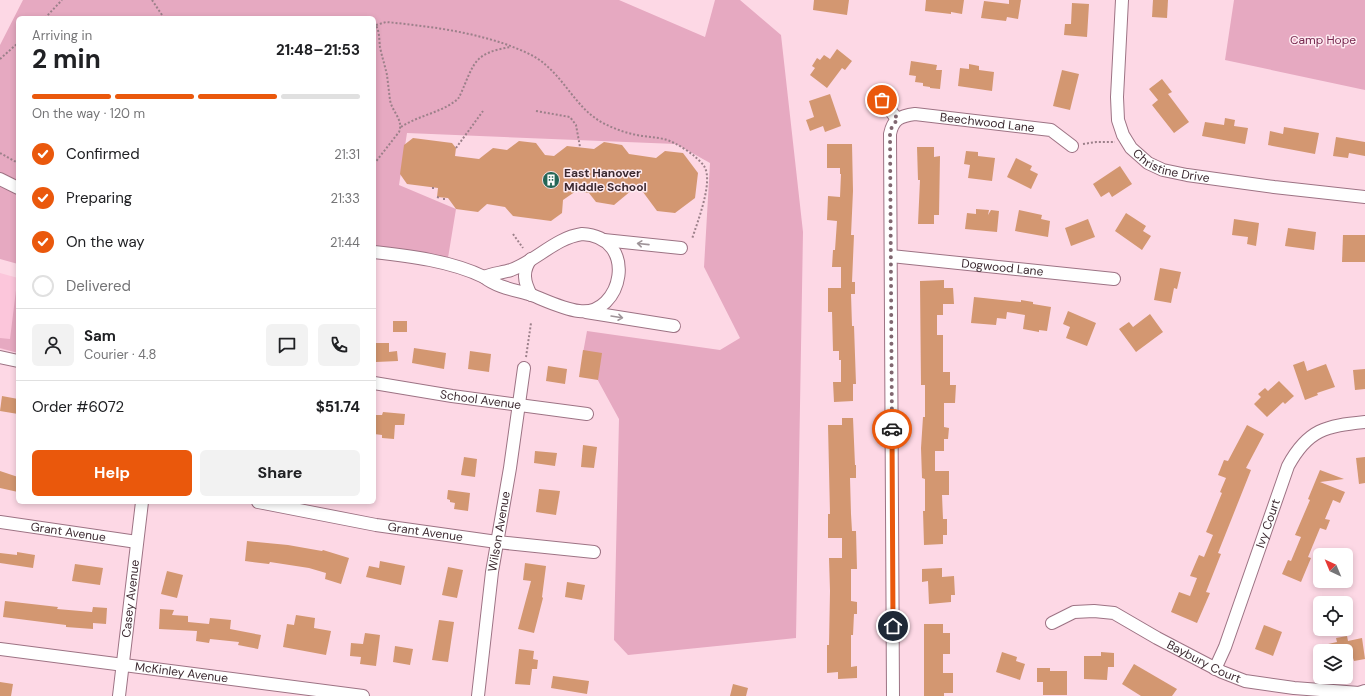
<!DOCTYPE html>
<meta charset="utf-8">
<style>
body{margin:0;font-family:"DM Sans",sans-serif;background:#f2f2f2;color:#202124;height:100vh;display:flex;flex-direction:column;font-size:15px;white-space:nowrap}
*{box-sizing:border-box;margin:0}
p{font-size:13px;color:#757577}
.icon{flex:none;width:22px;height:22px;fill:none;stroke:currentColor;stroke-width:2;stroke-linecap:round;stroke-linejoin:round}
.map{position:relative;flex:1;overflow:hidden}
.sheet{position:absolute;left:16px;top:16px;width:360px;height:488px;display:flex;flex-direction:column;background:#fff;border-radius:6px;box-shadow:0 2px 6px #0003}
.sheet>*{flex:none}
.needle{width:26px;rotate:316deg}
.controls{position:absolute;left:1313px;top:548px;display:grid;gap:8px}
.controls a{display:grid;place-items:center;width:40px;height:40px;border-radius:6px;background:#fff;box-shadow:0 2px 6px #0003;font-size:20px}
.pin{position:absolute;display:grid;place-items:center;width:34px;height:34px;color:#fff;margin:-17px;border:2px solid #fff;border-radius:50%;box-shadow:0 1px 4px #0007}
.courier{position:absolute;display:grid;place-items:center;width:40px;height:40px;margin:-20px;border:3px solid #ea580c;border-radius:50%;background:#fff;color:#222;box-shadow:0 1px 5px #0007}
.headline em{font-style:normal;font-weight:700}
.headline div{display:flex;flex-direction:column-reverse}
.headline{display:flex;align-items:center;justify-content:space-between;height:68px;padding:0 16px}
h1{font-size:26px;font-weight:700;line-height:30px}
.bar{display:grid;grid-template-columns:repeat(4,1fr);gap:6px 4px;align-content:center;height:48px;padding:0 16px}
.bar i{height:5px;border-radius:3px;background:#e0e0e0}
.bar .current{background:#ea580c}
.bar p{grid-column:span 4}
.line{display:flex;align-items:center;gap:10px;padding:0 16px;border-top:1px solid #e0e0e0}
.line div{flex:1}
.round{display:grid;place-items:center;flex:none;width:42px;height:42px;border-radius:6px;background:#f2f2f2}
ol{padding:0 16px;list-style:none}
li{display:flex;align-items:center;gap:12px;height:44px}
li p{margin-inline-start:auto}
li .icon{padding:4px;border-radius:50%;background:#ea580c;color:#fff;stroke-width:4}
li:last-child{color:#757577}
li i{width:22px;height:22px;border:2px solid #e0e0e0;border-radius:50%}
.action{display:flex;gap:8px;margin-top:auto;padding:8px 16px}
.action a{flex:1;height:46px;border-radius:6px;background:#ea580c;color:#fff;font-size:16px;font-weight:700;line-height:46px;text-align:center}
.action a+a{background:#f2f2f2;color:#202124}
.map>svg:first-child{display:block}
</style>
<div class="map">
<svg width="1365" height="696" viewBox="0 0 1365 696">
<rect width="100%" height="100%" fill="#fdd8e5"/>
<!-- built -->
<polygon fill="#fcc6db" points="0,273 18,278 15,352 0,349"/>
<!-- green -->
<g fill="#e6a9c1">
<polygon points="23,0 619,0 705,37 715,0 740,0 781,35 803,232 796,638 628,655 614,640 619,419 583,353 587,331 720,350 740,338 704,267 710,163 676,144 407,133 399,185 456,209 447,264 374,259 374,18 18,18 18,264 0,259 0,45"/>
<polygon points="1234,0 1365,0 1365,90 1225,60"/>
<polygon points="18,274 18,353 0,348 0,338 10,339"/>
</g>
<!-- building -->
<g fill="#d39771">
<polygon points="814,0 849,0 847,15 813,10"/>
<polygon points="926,0 964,0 962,14 951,12 951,14 925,11"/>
<polygon points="1009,0 1021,0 1018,19 1007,17 1006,21 981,18 984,1 1009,4"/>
<polygon points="1153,0 1168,0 1167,18 1152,17"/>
<polygon points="1072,3 1089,4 1087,37 1064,35 1065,24 1071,24"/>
<polygon points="837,49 852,61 845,70 842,68 827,88 810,75 815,68 812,66 817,58 820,60 824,55 830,59"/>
<polygon points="911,61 937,65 936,70 942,70 940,89 930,88 930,87 923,86 923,83 915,82 916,76 909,75"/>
<polygon points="969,64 979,66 979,70 994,72 992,91 958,86 960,68 969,69"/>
<polygon points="1062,70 1079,74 1070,110 1053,106"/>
<polygon points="1162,79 1172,92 1168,94 1189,122 1174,133 1152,105 1158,100 1149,89"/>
<polygon points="830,94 841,126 825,132 823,126 810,131 806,120 814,117 809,101"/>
<polygon points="1225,118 1235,120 1234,126 1248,128 1245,144 1202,136 1205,122 1224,125"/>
<polygon points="1284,127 1319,133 1315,154 1268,145 1270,131 1283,134"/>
<polygon points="1336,137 1365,142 1365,156 1349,153 1348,158 1333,156"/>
<polygon points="413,138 452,143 456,148 455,156 479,159 493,148 507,150 519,141 536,143 545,155 554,156 567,146 594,149 604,142 622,145 629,154 656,158 665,151 683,153 698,173 695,198 675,213 657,211 643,192 632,190 614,205 596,202 589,193 576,191 563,200 562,213 551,221 513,216 505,207 487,204 478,212 456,209 448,198 437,197 438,188 407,184 400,174 404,145"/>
<polygon points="827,144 852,144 853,191 851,235 854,235 852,282 855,282 855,294 851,294 852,326 854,326 856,384 853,384 853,401 834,402 833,382 841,382 841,360 839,360 839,351 833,351 832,312 828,312 828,288 841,288 841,267 832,267 833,250 835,250 837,221 827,220 828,196 840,197 841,174 840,174 840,168 827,168"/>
<polygon points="917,147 934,147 934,157 940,156 939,215 934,215 934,224 918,224 920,180 918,180"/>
<polygon points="966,151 978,152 978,156 995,158 992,181 968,178 970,165 964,164"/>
<polygon points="1016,158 1032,166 1030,170 1038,174 1031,189 1007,177"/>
<polygon points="1120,166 1132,184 1112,197 1109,192 1101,197 1093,184"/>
<polygon points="976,209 989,210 988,215 991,210 999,211 997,232 965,229 967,213 976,214"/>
<polygon points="1019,210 1042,215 1041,219 1050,221 1048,237 1015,231"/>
<polygon points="1126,213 1146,226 1143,231 1151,236 1142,250 1115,231"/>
<polygon points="1088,219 1095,237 1071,246 1065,228"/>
<polygon points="1234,219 1259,223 1256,246 1247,244 1248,237 1232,235"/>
<polygon points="1288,228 1316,232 1314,250 1285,246"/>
<polygon points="1343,235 1365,235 1365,262 1342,262"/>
<polygon points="1160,268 1181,272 1177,289 1174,288 1171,303 1154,300"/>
<polygon points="944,280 944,288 953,288 954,304 943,304 943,315 937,315 937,335 943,335 943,372 950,372 950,385 956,385 955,403 944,403 944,427 949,428 948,439 944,439 944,451 935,451 935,471 949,471 949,495 942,495 943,519 947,519 947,535 943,535 943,544 924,545 923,511 925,511 925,479 922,478 921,448 923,417 925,417 925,385 921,385 920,281"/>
<polygon points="974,297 1021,302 1021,300 1033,302 1033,304 1051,307 1047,331 1039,330 1039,332 1023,329 1025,315 1007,312 1006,319 997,318 996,325 971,323"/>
<polygon points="1068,311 1096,323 1087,346 1066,338 1070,327 1063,324"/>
<polygon points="1150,314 1163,332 1136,352 1119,329 1129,322 1133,327"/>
<rect x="393" y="321" width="14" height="11"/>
<polygon points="376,343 389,343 389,352 397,351 398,361 376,362"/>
<polygon points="414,348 446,353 444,369 412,363"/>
<polygon points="583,350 602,353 598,380 579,377"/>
<polygon points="470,351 491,354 489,372 468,369"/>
<polygon points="1304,361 1307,371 1326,364 1335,387 1317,393 1318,395 1305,400 1293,365"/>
<polygon points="548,366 567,369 565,384 546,381"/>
<polygon points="1365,369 1365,389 1355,390 1353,370"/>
<polygon points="1279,381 1294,396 1285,404 1283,402 1267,417 1254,404 1261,397 1258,394 1265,388 1268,391"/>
<polygon points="2,396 18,399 18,414 0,411"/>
<polygon points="383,412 405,414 404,425 395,425 394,439 382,438 382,435 374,434 374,415 382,415"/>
<polygon points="842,418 853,418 855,465 856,465 856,478 850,478 851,514 852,531 856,531 857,569 851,569 851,601 857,602 857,614 854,614 853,635 851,635 851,667 857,666 857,678 838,679 838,672 827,673 827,645 829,645 830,591 829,558 842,558 842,538 828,538 828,514 830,514 828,425 842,425"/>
<polygon points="1247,425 1264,434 1246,468 1251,470 1218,553 1221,554 1206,592 1210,593 1197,623 1171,612 1179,592 1190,596 1197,578 1190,576 1199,555 1204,557 1213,535 1206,532 1222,493 1220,492 1226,478 1218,475 1224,460 1228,461"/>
<polygon points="583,445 597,447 594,468 581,467"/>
<polygon points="535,451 557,453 555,466 534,463"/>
<polygon points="464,457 477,459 475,477 461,475"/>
<polygon points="1365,457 1365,483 1359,484 1356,458"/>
<polygon points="1320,470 1344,479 1320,482 1345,492 1340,503 1333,500 1325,519 1330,520 1326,530 1320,528 1308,557 1311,558 1301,582 1282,574 1288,560 1291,561 1301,537 1295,535 1310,500 1308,499"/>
<polygon points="0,471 18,477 18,492 0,488"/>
<polygon points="539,489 560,491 556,515 536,512"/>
<polygon points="448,490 470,493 468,511 454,509 455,503 450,502 450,500 447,499"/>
<polygon points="247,541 288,545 322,551 323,550 349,558 341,584 325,579 326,573 309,568 270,562 269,564 245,561"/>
<polygon points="17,552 35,555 33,568 0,563 0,553 17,555"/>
<polygon points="380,561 405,566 401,585 366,577 369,566 379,568"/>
<polygon points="525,563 546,566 542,597 543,598 534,633 518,629 531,581 523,580"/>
<polygon points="75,564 103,568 100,585 72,581"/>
<polygon points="448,567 463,570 457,598 442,595"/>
<polygon points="942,568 942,577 954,576 955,595 951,595 951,602 929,604 928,581 922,582 922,569"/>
<polygon points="167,571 183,575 177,598 161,594"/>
<polygon points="567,582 585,585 582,600 565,597"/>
<polygon points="5,601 58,607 57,609 92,612 93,607 107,608 106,624 93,623 93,629 66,627 66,625 3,617"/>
<polygon points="160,609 174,610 172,615 188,616 188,622 209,624 210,618 231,620 230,629 261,635 258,649 238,645 239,642 210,639 209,643 196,641 197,631 159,629"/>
<polygon points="296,615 315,618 314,628 331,631 326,655 283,647 287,624 294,625"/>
<polygon points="439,620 454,622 448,662 432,660"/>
<polygon points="924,624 943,624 943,633 950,633 950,654 943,654 943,673 953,673 953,693 944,693 944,696 924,696"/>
<polygon points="1264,625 1282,632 1273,656 1255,649"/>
<polygon points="365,633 380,635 376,666 360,664 361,657 350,656 351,643 363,644"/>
<polygon points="1347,636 1348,641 1362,638 1365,659 1354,661 1353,658 1346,659 1346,651 1315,651 1315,647 1337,642 1336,638"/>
<polygon points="395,646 413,649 410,665 393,662"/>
<polygon points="519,649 534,651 533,659 538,660 537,669 532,669 530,685 515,684"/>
<polygon points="1002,652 1017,657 1016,661 1025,664 1020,680 996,672"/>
<polygon points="1101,652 1114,653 1114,667 1108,667 1107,680 1084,679 1084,656 1101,656"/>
<polygon points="1134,664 1177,689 1172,696 1141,696 1122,684"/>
<polygon points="1037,668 1050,668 1050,671 1067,671 1067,695 1043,695 1043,682 1037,682"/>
<polygon points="553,676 589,681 587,694 551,688"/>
<polygon points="0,682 13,684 11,696 0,696"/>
<polygon points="733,684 748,688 746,696 730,696"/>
</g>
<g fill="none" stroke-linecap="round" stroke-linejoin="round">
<!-- minor casing -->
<g stroke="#9d7384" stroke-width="14">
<g id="minor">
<path id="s1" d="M1122,0L1117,97L1118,120L1123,135L1131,148L1148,163L1163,170L1187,175L1274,187L1365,197"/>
<polyline points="882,100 897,119"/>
<polyline points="0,179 18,188"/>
<path d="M582,234C640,237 622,317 579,311C563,309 547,301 532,295C516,290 498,288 484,277C493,273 502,273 511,270C536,261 555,238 582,234Z"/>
<polyline points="604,240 681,248"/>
<path d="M374,252C410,256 451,261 484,277"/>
<path id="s2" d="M891,256L1114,279"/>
<path d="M531,295C524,282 522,271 531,259"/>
<polyline points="586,312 674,326"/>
<polyline points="0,357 18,361"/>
<path id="s3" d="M374,383L452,396L587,414"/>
<path id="s4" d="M258,502L376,525L497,542L594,552"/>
<path id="s5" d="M0,522L137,542"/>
<path id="s6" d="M1052,623L1074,612L1094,611L1114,613L1157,638L1222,672L1245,681L1294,688L1359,693L1365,691"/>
<path id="s7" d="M0,649L363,696"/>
<path id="s8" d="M1215,669L1225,647L1288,466C1308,429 1326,426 1365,422"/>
<path id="s9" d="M119,696L142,502"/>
<path id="s10" d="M478,696L492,572L510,468L524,368"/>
<path id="s11" d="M893,696L890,134C893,119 900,116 915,114L1051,130L1072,146"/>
</g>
</g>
<!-- path -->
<g stroke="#9c808a" stroke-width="2" stroke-dasharray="2 2" stroke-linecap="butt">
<polyline points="152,0 164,18"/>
<polyline points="45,18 62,0"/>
<path d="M374,23C380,29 379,40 380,47C382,57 385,66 387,75C388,83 389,92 390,100C392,112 404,120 399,132L374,164"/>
<path d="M376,25L386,22C427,26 468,31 508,45C518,49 529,53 538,59C565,77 576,110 605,124C615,129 626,133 637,135C646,137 655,137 664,139C676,142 697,156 704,166C714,181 697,223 692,239"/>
<polyline points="0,59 18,43"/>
<polyline points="536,111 570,117 576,125 580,147"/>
<path d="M401,127C419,115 441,113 458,99C465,87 470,66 480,58C488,51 500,49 510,47"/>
<polyline points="1083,144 1096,142 1115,142"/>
<polyline points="456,148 483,111"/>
<polyline points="0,153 18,163"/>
<polyline points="432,188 434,188"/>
<polyline points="437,197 440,198"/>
<polyline points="443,199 445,199"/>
<polyline points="513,234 523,248"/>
<polyline points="526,357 531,323"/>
</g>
<!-- minor -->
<use href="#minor" stroke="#fff" stroke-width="12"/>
</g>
<!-- one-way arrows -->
<defs><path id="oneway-shaft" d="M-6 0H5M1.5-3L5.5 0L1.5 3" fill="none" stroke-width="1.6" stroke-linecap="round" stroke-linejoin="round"/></defs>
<g stroke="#9e9498">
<use href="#oneway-shaft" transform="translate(643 244) rotate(-174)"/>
<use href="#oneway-shaft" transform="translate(617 317) rotate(9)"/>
</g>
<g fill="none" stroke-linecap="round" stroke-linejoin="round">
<!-- done -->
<polyline stroke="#806770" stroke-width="4" stroke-dasharray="0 7.2" points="882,100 898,119 892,126 890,134 892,429"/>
<!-- route -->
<polyline stroke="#ea580c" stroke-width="5" points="892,429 893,626"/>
</g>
<!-- icons -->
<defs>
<g id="building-disc" transform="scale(0.9)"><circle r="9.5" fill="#246656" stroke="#feebf2"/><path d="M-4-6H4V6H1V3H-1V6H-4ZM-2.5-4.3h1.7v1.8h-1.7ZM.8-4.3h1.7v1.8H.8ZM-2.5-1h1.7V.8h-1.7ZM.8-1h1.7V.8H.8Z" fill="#fff"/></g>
</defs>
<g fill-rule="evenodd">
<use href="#building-disc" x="551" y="180"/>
</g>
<g text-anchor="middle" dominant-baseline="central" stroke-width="3" stroke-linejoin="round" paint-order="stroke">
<!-- park labels -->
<g font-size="12" fill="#78284f" stroke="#feebf2">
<text x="1323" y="40">Camp Hope</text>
</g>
<!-- street labels -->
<g font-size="12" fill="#3c2a31" stroke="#feebf2">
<text stroke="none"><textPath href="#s11" startOffset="670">Beechwood Lane</textPath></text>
<text stroke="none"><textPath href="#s1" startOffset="197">Christine Drive</textPath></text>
<text stroke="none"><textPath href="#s2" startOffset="112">Dogwood Lane</textPath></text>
<text stroke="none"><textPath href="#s3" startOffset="108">School Avenue</textPath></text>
<text stroke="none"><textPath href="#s8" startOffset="155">Ivy Court</textPath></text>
<text stroke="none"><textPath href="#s5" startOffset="69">Grant Avenue</textPath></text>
<text stroke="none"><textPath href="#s4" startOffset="170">Grant Avenue</textPath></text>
<text stroke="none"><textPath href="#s10" startOffset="166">Wilson Avenue</textPath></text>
<text stroke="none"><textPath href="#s9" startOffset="98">Casey Avenue</textPath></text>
<text stroke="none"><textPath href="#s6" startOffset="167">Baybury Court</textPath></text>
<text stroke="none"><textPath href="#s7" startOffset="183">McKinley Avenue</textPath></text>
</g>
<!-- poi labels -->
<g font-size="12" font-weight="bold" fill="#3c2a31" stroke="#feebf2" text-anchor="start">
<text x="564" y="173">East Hanover<tspan x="564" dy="14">Middle School</tspan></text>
</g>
</g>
</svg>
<div class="controls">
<a><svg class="needle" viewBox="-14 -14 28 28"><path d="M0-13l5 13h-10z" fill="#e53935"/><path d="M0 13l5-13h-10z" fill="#757577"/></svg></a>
<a><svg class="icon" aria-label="locate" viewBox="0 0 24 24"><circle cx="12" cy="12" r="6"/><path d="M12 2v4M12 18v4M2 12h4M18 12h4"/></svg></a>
<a><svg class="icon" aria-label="layers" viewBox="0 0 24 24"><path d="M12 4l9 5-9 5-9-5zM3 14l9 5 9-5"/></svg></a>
</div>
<div class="pin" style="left:882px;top:100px;background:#ea580c"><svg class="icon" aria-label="bag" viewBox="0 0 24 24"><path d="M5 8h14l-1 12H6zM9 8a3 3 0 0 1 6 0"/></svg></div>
<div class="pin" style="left:893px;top:626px;background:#1f2937"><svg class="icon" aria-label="home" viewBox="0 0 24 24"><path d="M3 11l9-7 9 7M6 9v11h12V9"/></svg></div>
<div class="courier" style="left:892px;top:429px"><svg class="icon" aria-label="car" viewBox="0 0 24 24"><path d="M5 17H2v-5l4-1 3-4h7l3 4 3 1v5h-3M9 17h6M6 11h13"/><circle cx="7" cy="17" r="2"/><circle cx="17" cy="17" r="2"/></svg></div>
<section class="sheet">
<div class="headline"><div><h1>2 min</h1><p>Arriving in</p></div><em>21:48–21:53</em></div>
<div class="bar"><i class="current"></i><i class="current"></i><i class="current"></i><i></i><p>On the way · 120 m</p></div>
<ol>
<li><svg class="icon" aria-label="check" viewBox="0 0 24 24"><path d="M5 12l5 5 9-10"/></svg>Confirmed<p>21:31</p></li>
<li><svg class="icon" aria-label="check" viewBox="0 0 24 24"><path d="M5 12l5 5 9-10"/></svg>Preparing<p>21:33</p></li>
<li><svg class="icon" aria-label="check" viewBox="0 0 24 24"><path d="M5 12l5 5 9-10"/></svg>On the way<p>21:44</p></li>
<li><i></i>Delivered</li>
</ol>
<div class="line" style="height:72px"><a class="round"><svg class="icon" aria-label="person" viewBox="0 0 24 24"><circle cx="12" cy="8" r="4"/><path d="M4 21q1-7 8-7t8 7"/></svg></a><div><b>Sam</b><p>Courier · 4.8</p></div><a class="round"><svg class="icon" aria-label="chat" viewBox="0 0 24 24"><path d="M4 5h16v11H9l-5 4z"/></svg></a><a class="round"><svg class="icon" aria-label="phone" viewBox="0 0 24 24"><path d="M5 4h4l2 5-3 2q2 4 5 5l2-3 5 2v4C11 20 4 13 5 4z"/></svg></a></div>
<div class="line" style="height:52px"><div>Order #6072</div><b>$51.74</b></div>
<div class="action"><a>Help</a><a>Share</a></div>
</section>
</div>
